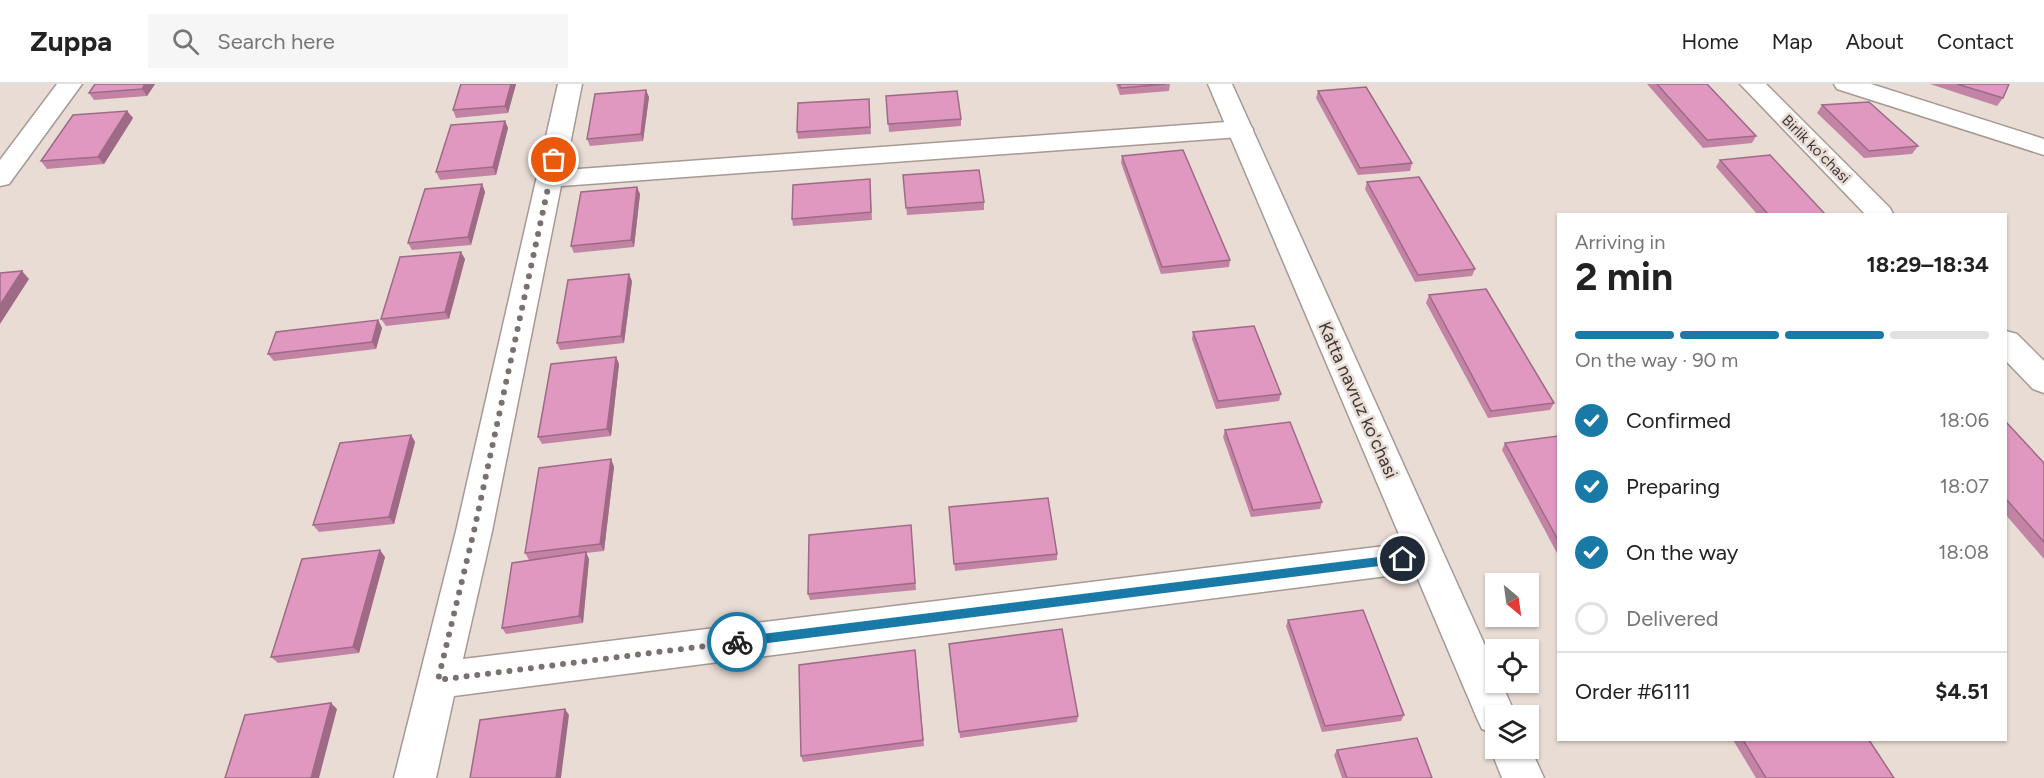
<!DOCTYPE html>
<meta charset="utf-8">
<style>
body{margin:0;font-family:Figtree,sans-serif;background:#f6f6f6;color:#222;height:100vh;display:flex;flex-direction:column;font-size:22px;white-space:nowrap}
*{box-sizing:border-box;margin:0}
p{font-size:20px;color:#767676}
.icon{flex:none;width:33px;height:33px;fill:none;stroke:currentColor;stroke-width:2;stroke-linecap:round;stroke-linejoin:round}
.map{position:relative;flex:1;overflow:hidden}
.sheet{position:absolute;left:1557px;top:129px;width:450px;height:528px;display:flex;flex-direction:column;background:#fff;border-radius:0px;box-shadow:0 2px 4px #0004}
.sheet>*{flex:none}
.needle{width:39px;rotate:151deg}
.controls{position:absolute;left:1485px;top:489px;display:grid;gap:12px}
.controls a{display:grid;place-items:center;width:54px;height:54px;border-radius:0px;background:#fff;box-shadow:0 2px 4px #0004;font-size:30px}
.pin{position:absolute;display:grid;place-items:center;width:51px;height:51px;color:#fff;margin:-26px;border:3px solid #fff;border-radius:50%;box-shadow:0 2px 6px #0007}
.courier{position:absolute;display:grid;place-items:center;width:60px;height:60px;margin:-30px;border:4px solid #197aa7;border-radius:50%;background:#fff;color:#222;box-shadow:0 2px 8px #0007}
.overview em{font-style:normal;font-weight:700}
.overview div{display:flex;flex-direction:column-reverse}
.overview{display:flex;align-items:center;justify-content:space-between;height:102px;padding:0 18px}
h1{font-size:39px;font-weight:700;line-height:45px}
.bar{display:grid;grid-template-columns:repeat(4,1fr);gap:9px 6px;align-content:center;height:72px;padding:0 18px}
.bar i{height:8px;border-radius:4px;background:#e0e0e0}
.bar .active{background:#197aa7}
.bar p{grid-column:span 4}
.line{display:flex;align-items:center;gap:15px;padding:0 18px;border-top:2px solid #e0e0e0}
.line div{flex:1}
ol{padding:0 18px;list-style:none}
li{display:flex;align-items:center;gap:18px;height:66px}
li p{margin-inline-start:auto}
li .icon{padding:6px;border-radius:50%;background:#197aa7;color:#fff;stroke-width:4}
li:last-child{color:#767676}
li i{width:33px;height:33px;border:3px solid #e0e0e0;border-radius:50%}
header{display:flex;align-items:center;gap:36px;box-sizing:border-box;height:84px;padding:0 30px;background:#fff;border-bottom:2px solid #e0e0e0}
header strong{font-size:28px}
nav{display:flex;gap:33px;margin-inline-start:auto;font-size:21px}
.search{width:420px;height:54px;background:#f6f6f6;display:flex;align-items:center;gap:15px;box-sizing:border-box;padding:0 21px;border-radius:0px;color:#767676;font-size:22px}
.map>svg:first-child{display:block}
</style>
<header>
<strong>Zuppa</strong>
<div class="search"><svg class="icon" aria-label="search" viewBox="0 0 24 24"><circle cx="10" cy="10" r="6"/><path d="M15 15l6 6"/></svg>Search here</div>
<nav><a>Home</a><a>Map</a><a>About</a><a>Contact</a></nav>
</header>
<div class="map">
<svg width="2044" height="694" viewBox="0 0 2044 694">
<rect width="100%" height="100%" fill="#e9dcd5"/>
<g fill="none" stroke-linecap="round" stroke-linejoin="round">
<!-- street casing -->
<g stroke="#a69993" stroke-width="3">
<g id="street">
<polygon points="57,0 82,0 9,100 0,102 0,76"/>
<polygon points="558,0 582,0 565,86 1240,37 1249,40 1253,45 1249,50 1240,53 561,102 492,447 463,575 1426,457 1439,461 1444,472 1439,483 1426,487 454,612 436,694 394,694 456,447"/>
<polygon points="1740,0 1766,0 1890,124 1893,130 1865,130"/>
<polygon points="1834,0 1871,0 2044,55 2044,71 1837,5"/>
<polygon points="2006,247 2017,250 2044,277 2044,309 2033,305 2006,277"/>
</g>
</g>
<!-- secondary casing -->
<g stroke="#a69993" stroke-width="3">
<polygon id="secondary" points="1208,0 1232,0 1496,586 1496,598 1501,598 1516,632 1496,632 1496,664 1528,664 1528,659 1544,694 1502,694 1490,664 1495,650 1482,645 1476,632"/>
</g>
<!-- street -->
<use href="#street" fill="#fff" fill-rule="evenodd"/>
<!-- secondary -->
<use href="#secondary" fill="#fff" fill-rule="evenodd"/>
</g>
<!-- wall -->
<g fill="#c283a5">
<polygon points="95,0 155,0 147,12 94,16 89,9"/>
<polygon points="516,0 508,29 456,34 453,26"/>
<polygon points="1116,0 1170,0 1169,7 1120,11"/>
<polygon points="1647,0 1707,0 1756,52 1752,59 1703,64"/>
<polygon points="1930,0 2009,0 2003,14 1997,22"/>
<polygon points="1318,7 1412,79 1410,87 1358,91 1316,14"/>
<polygon points="886,12 961,35 961,42 889,48"/>
<polygon points="649,13 643,57 590,62 587,55"/>
<polygon points="869,15 871,50 798,55 797,48"/>
<polygon points="1822,21 1918,62 1912,70 1864,74 1817,29"/>
<polygon points="127,27 133,34 104,80 47,85 41,77"/>
<polygon points="505,37 508,44 496,91 440,96 436,88"/>
<polygon points="1122,72 1230,176 1229,183 1161,190 1121,79"/>
<polygon points="1720,76 1825,130 1757,130 1716,83"/>
<polygon points="903,91 984,118 984,126 907,131"/>
<polygon points="870,95 872,136 793,142 792,135"/>
<polygon points="1367,98 1475,185 1472,192 1415,198 1365,105"/>
<polygon points="482,100 485,108 471,161 412,166 408,159"/>
<polygon points="640,110 634,163 574,169 571,162"/>
<polygon points="465,175 449,235 386,242 381,235"/>
<polygon points="632,197 624,259 560,266 557,259"/>
<polygon points="1429,211 1554,319 1550,326 1488,334 1426,219"/>
<polygon points="378,236 382,244 376,265 274,277 268,270"/>
<polygon points="1193,248 1281,310 1279,317 1216,325 1192,255"/>
<polygon points="616,273 619,280 611,352 542,360 538,353"/>
<polygon points="2006,338 2044,379 2044,475 2006,431"/>
<polygon points="1225,346 1322,418 1320,425 1251,433 1223,353"/>
<polygon points="411,351 415,358 394,440 319,448 313,441"/>
<polygon points="1558,352 1558,471 1502,366 1505,359"/>
<polygon points="611,375 614,383 604,467 586,469 589,475 583,539 506,550 502,544 529,476 525,469"/>
<polygon points="949,423 1057,470 1057,476 955,487"/>
<polygon points="911,441 916,506 810,516 808,510"/>
<polygon points="385,473 359,569 278,579 271,573"/>
<polygon points="1288,536 1404,631 1401,637 1322,648 1286,542"/>
<polygon points="949,560 1078,632 1077,638 960,654"/>
<polygon points="916,573 924,662 803,678 801,672"/>
<polygon points="1733,656 1869,656 1894,694 1756,694"/>
<polygon points="1337,666 1432,694 1342,694 1334,671"/>
</g>
<!-- shaded-wall -->
<g fill="#9e6a86">
<polygon points="145,0 155,0 147,12 142,5"/>
<polygon points="511,0 516,0 508,29 505,22"/>
<polygon points="646,6 649,13 643,57 641,50"/>
<polygon points="127,27 133,34 104,80 98,73"/>
<polygon points="505,37 508,44 496,91 493,83"/>
<polygon points="482,100 485,108 471,161 468,153"/>
<polygon points="637,103 640,110 634,163 631,156"/>
<polygon points="461,168 465,175 449,235 445,228"/>
<polygon points="22,187 29,195 0,240 0,221"/>
<polygon points="629,190 632,197 624,259 621,252"/>
<polygon points="378,236 382,244 376,265 372,258"/>
<polygon points="616,273 619,280 611,352 607,345"/>
<polygon points="411,351 415,358 394,440 389,433"/>
<polygon points="611,375 614,383 604,467 600,460"/>
<polygon points="380,466 385,473 359,569 353,563"/>
<polygon points="586,468 589,475 583,539 579,532"/>
<polygon points="331,619 337,625 319,694 311,694"/>
<polygon points="565,625 569,631 561,694 556,694"/>
</g>
<!-- building -->
<g fill="#e198c0" stroke="#9e6a86" stroke-width="1.5">
<polygon points="95,0 145,0 142,5 89,9"/>
<polygon points="461,0 511,0 505,22 453,26"/>
<polygon points="1119,0 1166,0 1121,4"/>
<polygon points="1657,0 1707,0 1756,52 1707,56"/>
<polygon points="1957,0 2009,0 2003,14"/>
<polygon points="1366,3 1412,79 1360,84 1318,7"/>
<polygon points="646,6 641,50 587,55 595,10"/>
<polygon points="957,7 961,35 888,40 886,12"/>
<polygon points="869,15 870,43 797,48 798,19"/>
<polygon points="1869,18 1918,62 1869,67 1822,21"/>
<polygon points="127,27 98,73 41,77 73,31"/>
<polygon points="505,37 493,83 436,88 451,41"/>
<polygon points="1183,66 1230,176 1162,183 1122,72"/>
<polygon points="1770,71 1825,130 1768,130 1720,76"/>
<polygon points="979,86 984,118 906,124 903,91"/>
<polygon points="1419,93 1475,185 1418,191 1367,98"/>
<polygon points="870,95 871,128 792,135 793,101"/>
<polygon points="482,100 468,153 408,159 425,105"/>
<polygon points="637,103 631,156 571,162 581,108"/>
<polygon points="461,168 445,228 381,235 400,173"/>
<polygon points="22,187 0,221 0,189"/>
<polygon points="629,190 621,252 557,259 568,196"/>
<polygon points="1486,205 1554,319 1491,327 1429,211"/>
<polygon points="378,236 372,258 268,270 276,248"/>
<polygon points="1254,242 1281,310 1218,317 1193,248"/>
<polygon points="616,273 607,345 538,353 551,280"/>
<polygon points="1290,338 1322,418 1253,426 1225,346"/>
<polygon points="2006,338 2044,379 2044,458 2006,415"/>
<polygon points="411,351 389,433 313,441 340,359"/>
<polygon points="1558,352 1558,456 1505,359"/>
<polygon points="611,375 600,460 525,469 539,384"/>
<polygon points="1048,414 1057,470 954,480 949,423"/>
<polygon points="911,441 915,499 808,510 809,451"/>
<polygon points="380,466 353,563 271,573 302,475"/>
<polygon points="586,468 579,532 502,544 512,479"/>
<polygon points="1363,526 1404,631 1325,642 1288,536"/>
<polygon points="1062,545 1078,632 959,648 949,560"/>
<polygon points="915,566 923,656 801,672 799,581"/>
<polygon points="331,619 311,694 225,694 245,631"/>
<polygon points="565,625 556,694 470,694 480,636"/>
<polygon points="1417,654 1432,694 1347,694 1337,666"/>
<polygon points="1743,656 1869,656 1894,694 1766,694"/>
</g>
<!-- route -->
<polygon fill="#197aa7" points="1403,470 1408,475 1403,479 737,563 731,558 737,553"/>
<g fill="none" stroke-linecap="round" stroke-linejoin="round">
<!-- done -->
<polyline stroke="#7a716e" stroke-width="6" stroke-dasharray="0 10.8" points="554,76 474,447 438,596 737,558"/>
</g>
<g text-anchor="middle" dominant-baseline="central" stroke-width="5" stroke-linejoin="round" paint-order="stroke">
<!-- far-street labels -->
<g font-size="15" fill="#3e3836" stroke="#e9dcd5">
<text transform="translate(1816 65) rotate(45)">Birlik ko'chasi</text>
</g>
<!-- street labels -->
<g font-size="18" fill="#3e3836" stroke="#e9dcd5">
<text transform="translate(1358 316) rotate(66)">Katta navruz ko'chasi</text>
</g>
</g>
</svg>
<div class="controls">
<a><svg class="needle" viewBox="-14 -14 28 28"><path d="M0-13l5 13h-10z" fill="#e53935"/><path d="M0 13l5-13h-10z" fill="#767676"/></svg></a>
<a><svg class="icon" aria-label="locate" viewBox="0 0 24 24"><circle cx="12" cy="12" r="6"/><path d="M12 2v4M12 18v4M2 12h4M18 12h4"/></svg></a>
<a><svg class="icon" aria-label="layers" viewBox="0 0 24 24"><path d="M12 4l9 5-9 5-9-5zM3 14l9 5 9-5"/></svg></a>
</div>
<div class="pin" style="left:554px;top:76px;background:#ea580c"><svg class="icon" aria-label="bag" viewBox="0 0 24 24"><path d="M5 8h14l-1 12H6zM9 8a3 3 0 0 1 6 0"/></svg></div>
<div class="pin" style="left:1403px;top:475px;background:#1f2937"><svg class="icon" aria-label="home" viewBox="0 0 24 24"><path d="M3 11l9-7 9 7M6 9v11h12V9"/></svg></div>
<div class="courier" style="left:737px;top:558px"><svg class="icon" aria-label="bike" viewBox="0 0 24 24"><circle cx="6" cy="16" r="4"/><circle cx="18" cy="16" r="4"/><path d="M6 16l4-8h5l3 8M10 8l3 8H6M13 5h3"/></svg></div>
<section class="sheet">
<div class="overview"><div><h1>2 min</h1><p>Arriving in</p></div><em>18:29–18:34</em></div>
<div class="bar"><i class="active"></i><i class="active"></i><i class="active"></i><i></i><p>On the way · 90 m</p></div>
<ol>
<li><svg class="icon" aria-label="check" viewBox="0 0 24 24"><path d="M5 12l5 5 9-10"/></svg>Confirmed<p>18:06</p></li>
<li><svg class="icon" aria-label="check" viewBox="0 0 24 24"><path d="M5 12l5 5 9-10"/></svg>Preparing<p>18:07</p></li>
<li><svg class="icon" aria-label="check" viewBox="0 0 24 24"><path d="M5 12l5 5 9-10"/></svg>On the way<p>18:08</p></li>
<li><i></i>Delivered</li>
</ol>
<div class="line" style="height:78px"><div>Order #6111</div><b>$4.51</b></div>
</section>
</div>
